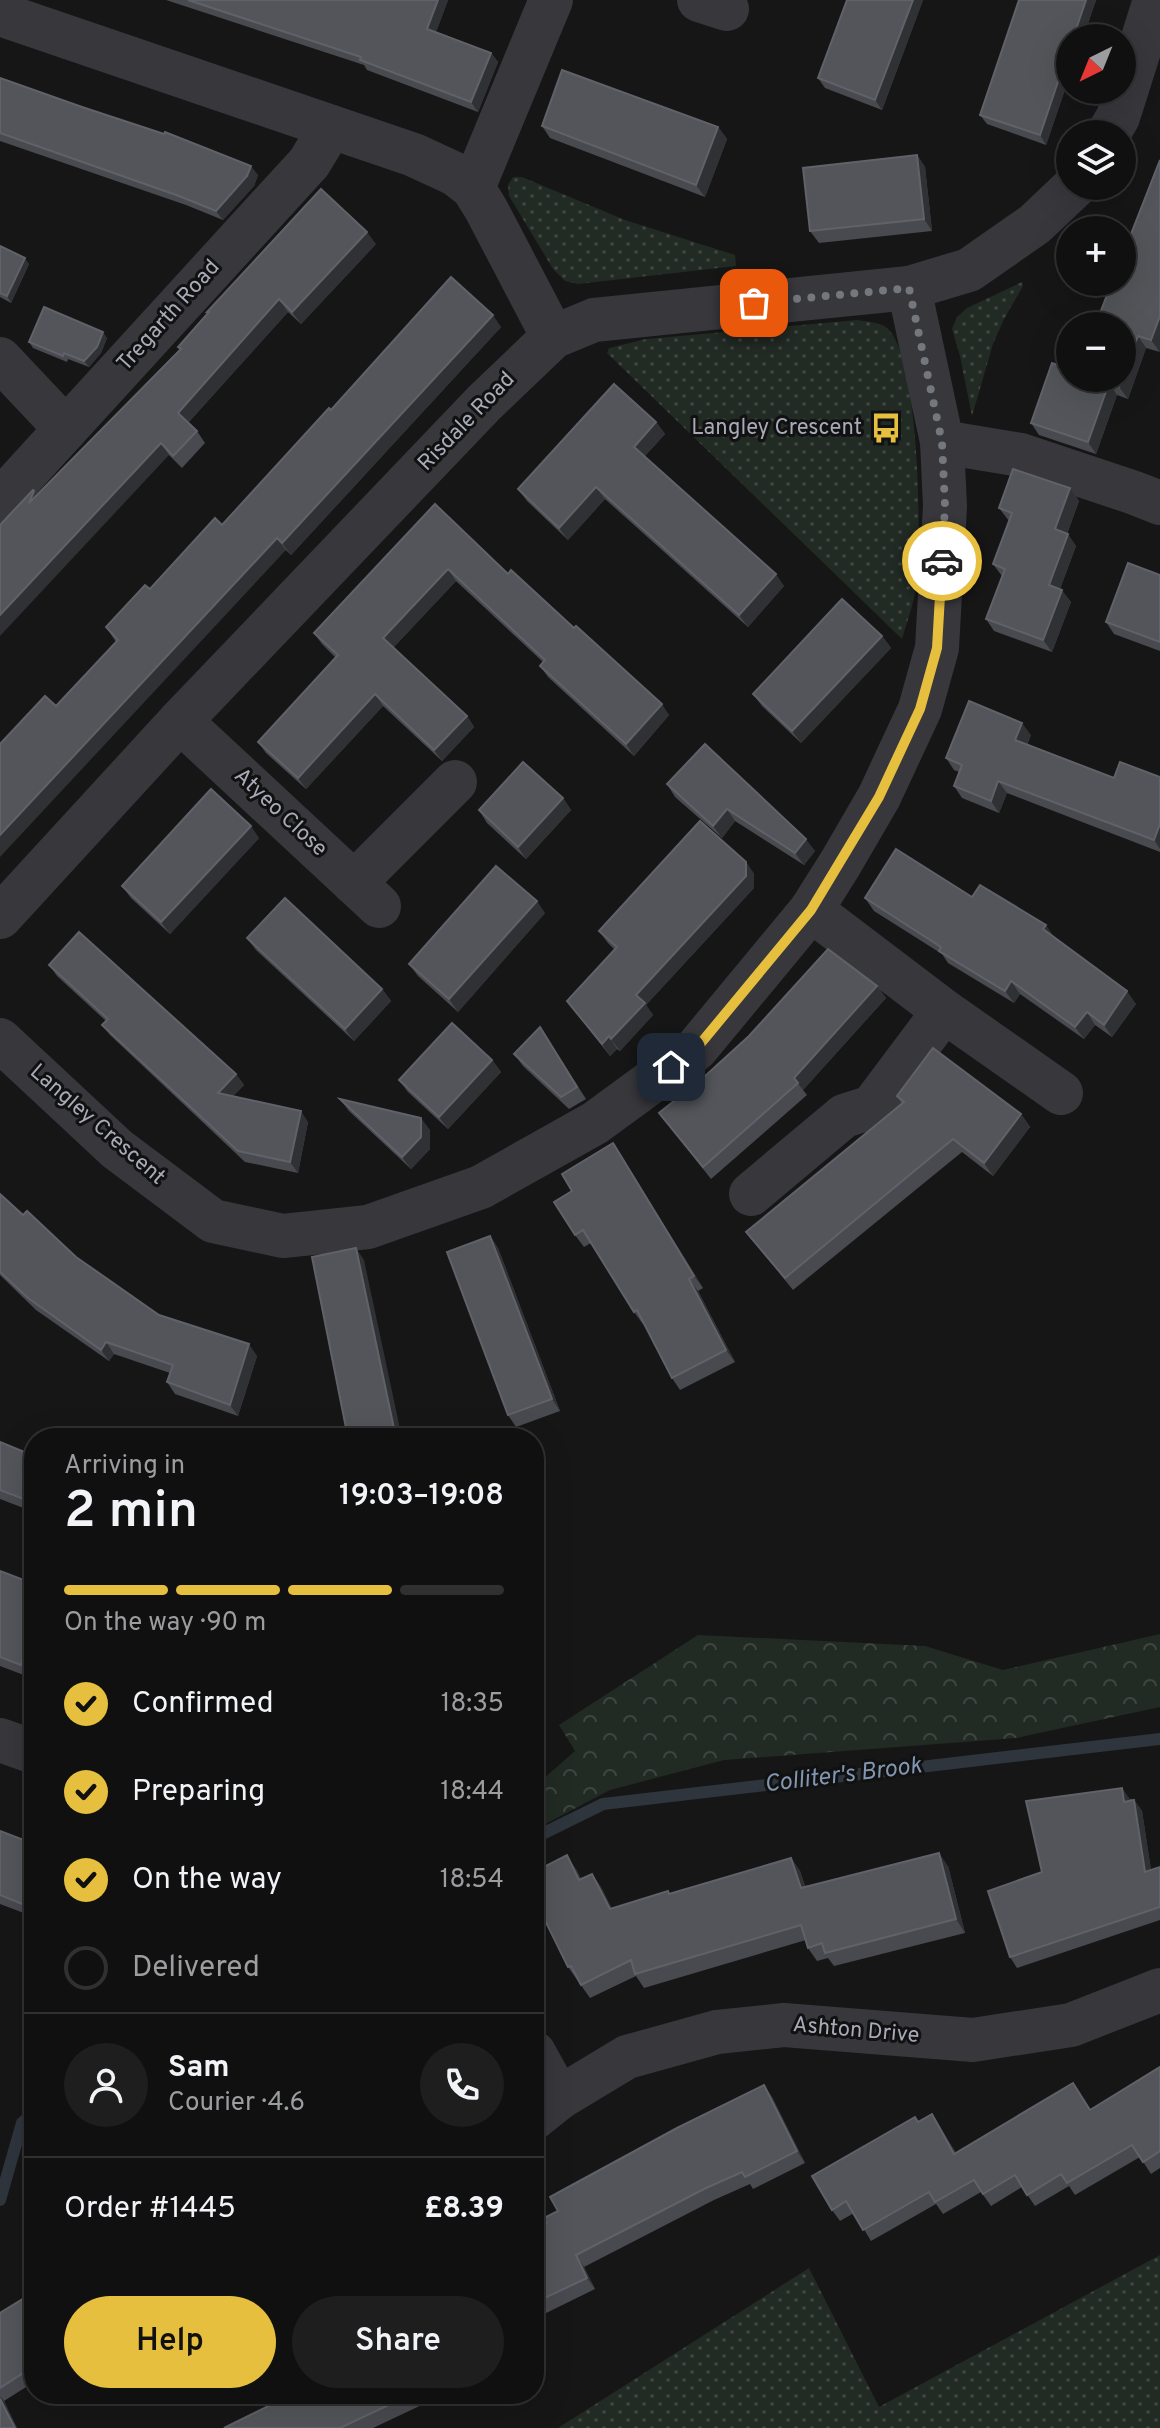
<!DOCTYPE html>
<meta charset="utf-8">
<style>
body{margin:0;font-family:Overpass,sans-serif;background:#1e1e1f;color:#f1f3f6;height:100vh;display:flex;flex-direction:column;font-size:30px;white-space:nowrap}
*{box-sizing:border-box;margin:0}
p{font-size:26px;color:#9c9d9f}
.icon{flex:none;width:44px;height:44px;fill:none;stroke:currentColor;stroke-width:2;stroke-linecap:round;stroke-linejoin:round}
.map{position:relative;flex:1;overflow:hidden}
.details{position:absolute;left:24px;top:1428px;width:520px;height:976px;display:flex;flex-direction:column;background:#101011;border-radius:32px;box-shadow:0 8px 32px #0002,0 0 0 2px #303031}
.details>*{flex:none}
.needle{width:52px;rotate:223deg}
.controls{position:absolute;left:1056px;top:24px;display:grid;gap:16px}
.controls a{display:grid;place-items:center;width:80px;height:80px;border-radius:50%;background:#101011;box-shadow:0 8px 32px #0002,0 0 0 2px #303031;font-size:40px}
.pin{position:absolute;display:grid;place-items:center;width:68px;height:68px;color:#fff;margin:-34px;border-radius:16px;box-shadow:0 4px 12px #0006}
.courier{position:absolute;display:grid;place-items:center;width:80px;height:80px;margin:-40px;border:6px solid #e7bf3e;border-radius:50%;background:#fff;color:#222;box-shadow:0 2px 10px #0007}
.head em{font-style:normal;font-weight:600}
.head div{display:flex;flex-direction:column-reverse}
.head{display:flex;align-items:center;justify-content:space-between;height:136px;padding:0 40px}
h1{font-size:52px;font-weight:600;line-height:60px}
.bar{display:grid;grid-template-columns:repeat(4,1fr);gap:12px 8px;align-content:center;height:96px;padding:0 40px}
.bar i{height:10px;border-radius:6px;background:#303031}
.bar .active{background:#e7bf3e}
.bar p{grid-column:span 4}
.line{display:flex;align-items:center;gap:20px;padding:0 40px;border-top:2px solid #303031}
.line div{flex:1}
.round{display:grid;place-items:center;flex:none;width:84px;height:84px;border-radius:42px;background:#1e1e1f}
ol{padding:0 40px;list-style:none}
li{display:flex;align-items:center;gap:24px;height:88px}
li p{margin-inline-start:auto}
li .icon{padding:8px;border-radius:50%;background:#e7bf3e;color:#111;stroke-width:4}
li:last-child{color:#9c9d9f}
li i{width:44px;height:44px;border:4px solid #303031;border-radius:50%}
.button{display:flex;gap:16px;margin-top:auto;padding:16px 40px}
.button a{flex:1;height:92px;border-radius:48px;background:#e7bf3e;color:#111;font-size:32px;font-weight:600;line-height:92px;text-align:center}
.button a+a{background:#1e1e1f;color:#f1f3f6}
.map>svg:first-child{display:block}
</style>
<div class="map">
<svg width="1160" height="2428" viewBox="0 0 1160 2428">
<defs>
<pattern id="grass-dots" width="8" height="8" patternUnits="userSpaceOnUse" patternTransform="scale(2)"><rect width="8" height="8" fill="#222a24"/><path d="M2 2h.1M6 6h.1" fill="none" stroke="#3f4642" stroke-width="1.8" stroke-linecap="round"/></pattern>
<pattern id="forest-crowns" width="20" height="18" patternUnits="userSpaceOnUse" patternTransform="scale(2)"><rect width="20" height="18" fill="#222a24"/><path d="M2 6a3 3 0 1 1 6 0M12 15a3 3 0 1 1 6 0" fill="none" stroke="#3f4642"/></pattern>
</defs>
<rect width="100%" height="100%" fill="#161617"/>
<!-- grass -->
<g fill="url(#grass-dots)">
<polygon points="513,177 522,177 625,220 735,255 736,266 578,284 565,281 553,269 509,196 508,185"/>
<polygon points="1022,282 1023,286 1004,319 993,344 972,416 960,356 952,329 957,317 967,308"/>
<path d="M858,320C867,322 880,322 887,328C920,356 922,541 916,586C914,603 907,622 902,639L607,353L609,348L646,339Z"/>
<polygon points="1160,2255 1160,2428 558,2428 809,2268 879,2407"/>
</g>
<!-- forest -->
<polygon fill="url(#forest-crowns)" points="1160,1634 1160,1707 1016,1738 724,1760 610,1790 534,1830 534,1787 575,1751 559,1725 698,1635 925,1646 1003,1670"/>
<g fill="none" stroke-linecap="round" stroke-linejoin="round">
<!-- stream -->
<g stroke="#2f353d" stroke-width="12">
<polyline points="534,1838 603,1804 1160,1739"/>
<polyline points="0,2200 22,2123 34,2112"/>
</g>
<!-- minor -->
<g stroke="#37373c" stroke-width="44">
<polyline points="699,0 727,9"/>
<polyline points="0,14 414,155 455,174 473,188 486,209 553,337"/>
<polyline points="1108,134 1118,117 1155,0"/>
<polyline points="473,188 551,0"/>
<polyline points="0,359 66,429"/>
<polyline points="942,442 1021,455 1132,492 1160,503"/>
<polyline points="0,501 309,163 331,127"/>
<polyline points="180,721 379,906"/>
<polyline points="354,883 455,782"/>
<polyline points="811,910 944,1011 1061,1093"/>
<polyline points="0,917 180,721 484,403 553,337 594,320 909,288 969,270 1035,224 1075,186"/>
<polyline points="0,1040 117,1149 213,1221 283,1236 368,1227 481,1187 595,1123 696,1049 811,910 840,864 879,797 920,709 937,648 945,506 942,442 909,288"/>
<polyline points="751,1194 844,1116 872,1107 944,1011"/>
<polyline points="0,1740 34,1752"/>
<polyline points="534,2053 559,2098"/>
<polyline points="534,2118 559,2098 627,2057 717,2032 784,2025 973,2040 1071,2025 1160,1990"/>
</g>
</g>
<!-- wall -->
<g fill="#494a4f">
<polygon points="166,0 448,0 436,32 491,53 498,62 478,112 367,70 364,65"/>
<polygon points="847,0 923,0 882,110 825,88 818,78"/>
<polygon points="1019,0 1096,0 1083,38 1070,38 1070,75 1046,145 987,124 980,115"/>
<polygon points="0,78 258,175 254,186 223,220 186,205 0,141"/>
<polygon points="542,126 718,127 727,139 705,197 550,138"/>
<polygon points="917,155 925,167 932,231 819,243 810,231"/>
<polygon points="376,244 301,324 288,312 188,423 197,431 205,443 182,468 169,455 38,495 180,350 178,347"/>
<polygon points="0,246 29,264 11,303 0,297"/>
<polygon points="1112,282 1160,352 1146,348 1128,399 1117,395 1096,454 1039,435 1031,423 1063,367 1097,321"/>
<polygon points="501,327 291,555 286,550 56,706 116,642 106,627 222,525 331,410"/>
<polygon points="107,338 101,353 89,367 68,359 67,362 33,348 29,342"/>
<polygon points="656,422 665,434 644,457 784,586 748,627 605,499 568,540 527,501 518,489"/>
<polygon points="1070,488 1079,501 1067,534 1076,546 1060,589 1071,602 1052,652 994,631 986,619 1002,576 993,564 1009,521 999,508"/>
<polygon points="435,504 508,574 669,715 634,756 548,677 540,666 543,662 456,581 393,648 467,716 474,727 442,761 383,706 306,789 266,753 258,742 336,658 322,644 314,633"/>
<polygon points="1160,575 1160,651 1114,634 1106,622"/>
<polygon points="882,636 891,648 801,743 762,706 753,694"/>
<polygon points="1031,735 1027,745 1114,778 1160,777 1160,852 1007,793 999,813 962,798 954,786 959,772 954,770 946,758"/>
<polygon points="705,744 815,851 804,865 735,821 722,838 675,797 667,784"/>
<polygon points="563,798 571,810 526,859 487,823 479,810"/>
<polygon points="259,838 170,934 131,898 122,886"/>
<polygon points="746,862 754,874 754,888 646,1005 653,1015 620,1051 617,1049 610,1056 567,1001 615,950 608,943 599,931"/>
<polygon points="972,897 1054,937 1136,1004 1112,1037 1095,1025 1084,1039 1020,994 1014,1003 948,963 942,954 874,911 865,898"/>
<polygon points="545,913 458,1012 418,976 409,964"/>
<polygon points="247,938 382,989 391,1001 354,1041 256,950"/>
<polygon points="49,965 236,1074 244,1085 233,1096 308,1122 298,1173 245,1162 110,1035 102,1025 106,1021 57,976"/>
<polygon points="877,986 886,998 803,1090 807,1095 711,1179 659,1113"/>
<polygon points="540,1027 586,1099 569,1109 523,1066 514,1054"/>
<polygon points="492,1060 501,1072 448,1129 408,1092 399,1080"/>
<polygon points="897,1096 1021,1114 1030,1127 993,1176 962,1152 793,1290 746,1232 902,1104"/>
<polygon points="340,1099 430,1130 430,1149 411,1169 349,1111"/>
<polygon points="621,1155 703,1288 698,1291 735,1362 680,1390 672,1378 644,1323 643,1324 634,1312 591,1243 584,1247 575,1235 572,1191"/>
<polygon points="0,1194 23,1215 76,1257 159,1315 257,1356 238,1416 175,1394 167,1382 170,1373 114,1354 109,1361 36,1310 0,1275"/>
<polygon points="490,1236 498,1248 560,1411 516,1427 508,1415"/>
<polygon points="0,1442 34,1456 34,1512 0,1499"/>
<polygon points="0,1571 34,1584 34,1664 29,1677 0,1666"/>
<polygon points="1130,1799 1134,1800 1142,1811 1151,1870 1160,1867 1160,1920 1017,1968 1010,1957 1042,1872"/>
<polygon points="0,1831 34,1844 34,1922 29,1915 0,1904"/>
<polygon points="791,1858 800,1871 805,1886 948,1866 965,1933 834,1966 828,1958 817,1961 808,1948 806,1940 644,1988 636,1976 590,1998 568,1967 576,1869 581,1879 592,1874 601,1887 612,1909 668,1891 670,1894"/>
<polygon points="1160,2067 1160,2168 1151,2174 1140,2157 1075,2195 1069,2186 1035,2206 1022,2187 991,2206 981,2192 943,2214 936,2204 871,2241 854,2213 840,2221 832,2210 915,2117 918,2122 932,2114 956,2153 1073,2083 1090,2110"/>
<polygon points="764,2085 772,2097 805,2163 753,2189 750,2184 714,2200 584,2267 595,2289 534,2319 534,2229 546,2223 558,2211"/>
<polygon points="34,2292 34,2382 4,2401 17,2428 0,2428 0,2313"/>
<polygon points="293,2394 445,2394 373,2428 224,2428"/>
</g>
<!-- shaded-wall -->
<g fill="#303134">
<polygon points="438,0 448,0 434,38 427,29"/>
<polygon points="913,0 923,0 882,110 875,100"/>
<polygon points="1086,0 1096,0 1083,38 1073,38"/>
<polygon points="1070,46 1070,75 1046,145 1040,135"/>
<polygon points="491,53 498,62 478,112 471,102"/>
<polygon points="718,127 727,139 705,197 696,185"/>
<polygon points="917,155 925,167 932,231 924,219"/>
<polygon points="251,166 258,175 254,186 223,220 216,211"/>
<polygon points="367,232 376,244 301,324 292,312"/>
<polygon points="25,258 29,264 11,303 7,296"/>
<polygon points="279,299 288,312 186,425 178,413"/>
<polygon points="493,315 501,327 291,555 282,543"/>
<polygon points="1160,316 1160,352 1151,340"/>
<polygon points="103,332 107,338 101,353 89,367 84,361"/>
<polygon points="1138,336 1146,348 1128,399 1119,387"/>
<polygon points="1109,383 1117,395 1096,454 1088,442"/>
<polygon points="656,422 665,434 642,459 634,447"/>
<polygon points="161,443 169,455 0,636 0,615"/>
<polygon points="596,487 605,499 568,540 559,528"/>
<polygon points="1070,488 1079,501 1064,541 1055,529"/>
<polygon points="1068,534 1076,546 1057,597 1049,585"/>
<polygon points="277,538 286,550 0,857 0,835"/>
<polygon points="448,569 456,581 391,650 383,638"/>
<polygon points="776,574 784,586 748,627 739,615"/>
<polygon points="1062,590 1071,602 1052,652 1043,640"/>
<polygon points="882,636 891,648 801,743 792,731"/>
<polygon points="375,694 383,706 306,789 298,778"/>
<polygon points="662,704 669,715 634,756 626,744"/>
<polygon points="467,716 474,727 442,761 434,750"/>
<polygon points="1022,723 1031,735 1023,752 1015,740"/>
<polygon points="998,781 1007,793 999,813 991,801"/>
<polygon points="563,798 571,810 526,859 518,847"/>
<polygon points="727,809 735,821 722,838 713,826"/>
<polygon points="1160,824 1160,849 1154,840"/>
<polygon points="251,826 259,838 170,934 161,922"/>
<polygon points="806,839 815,851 804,865 795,853"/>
<polygon points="746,862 754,874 754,888 646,1005 653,1015 620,1051 611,1039 636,995"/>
<polygon points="537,901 545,913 458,1012 449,999"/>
<polygon points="1046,925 1054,937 1043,929"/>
<polygon points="1011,981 1020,994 1014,1003 1005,991"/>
<polygon points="877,986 886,998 803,1090 794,1078"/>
<polygon points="382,989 391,1001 354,1041 345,1029"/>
<polygon points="1127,991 1136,1004 1112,1037 1104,1025"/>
<polygon points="1087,1012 1095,1025 1084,1039 1075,1027"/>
<polygon points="609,1036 617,1049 610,1056 602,1044"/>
<polygon points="492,1060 501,1072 448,1129 439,1117"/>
<polygon points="236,1074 244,1085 226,1104 218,1093"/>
<polygon points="301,1111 308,1122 298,1173 290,1162"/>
<polygon points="1021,1114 1030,1127 993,1176 984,1163"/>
<polygon points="421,1118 430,1130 430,1149 411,1169 402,1157"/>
<polygon points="613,1143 621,1155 703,1288 694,1276"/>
<polygon points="490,1236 498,1248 560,1411 552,1399"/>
<polygon points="356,1248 364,1260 402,1438 396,1438"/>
<polygon points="689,1279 698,1291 735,1362 726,1350"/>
<polygon points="106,1342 114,1354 109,1361 101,1350"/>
<polygon points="249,1344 257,1356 238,1416 230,1405"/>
<polygon points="34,1629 34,1664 29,1677 21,1665"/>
<polygon points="1122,1788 1130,1799 1132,1813 1124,1802"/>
<polygon points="1134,1800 1142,1811 1153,1883 1145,1872"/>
<polygon points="939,1853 948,1866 965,1933 956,1919"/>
<polygon points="567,1855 576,1869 589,1893 579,1880"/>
<polygon points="791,1858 800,1871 810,1901 801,1888"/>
<polygon points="592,1874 601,1887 619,1923 610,1909"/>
<polygon points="764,2085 772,2097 805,2163 797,2151"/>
<polygon points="932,2114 940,2126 962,2165 954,2154"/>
<polygon points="576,2255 584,2267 595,2289 587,2278"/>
<polygon points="0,2396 4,2401 17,2428 15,2428"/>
</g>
<!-- building -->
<g fill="#53555a" stroke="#616269" stroke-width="2">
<polygon points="188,0 438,0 427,29 491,53 471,102 360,60 361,57"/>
<polygon points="847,0 913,0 875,100 818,78"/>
<polygon points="1019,0 1086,0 1073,38 1070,38 1070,46 1040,135 980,115"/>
<polygon points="562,70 718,127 696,185 542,126"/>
<polygon points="0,78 82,107 164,134 165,132 251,166 247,176 216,211 179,196 0,133"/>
<polygon points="917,155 924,219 810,231 803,168"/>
<polygon points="1160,160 1160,316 1151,340 1138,336 1119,387 1109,383 1088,442 1031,423 1052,363 1063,367 1070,348 1070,378 1122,378 1122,326 1078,326 1082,315 1097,321 1112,282 1122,282 1122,257"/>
<polygon points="321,189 367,232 292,312 279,299 178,413 197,431 173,456 161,443 0,615 0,525 33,490 34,491 29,503 181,349 178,347 209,312 207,312"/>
<polygon points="0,246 25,258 7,296 0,293"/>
<polygon points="451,277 493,315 282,543 277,538 0,835 0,744 45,696 56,706 118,640 106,627 145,585 150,589 215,518 222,525 329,408 331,410"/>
<polygon points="44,307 103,332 97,347 84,361 64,353 63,356 29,342"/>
<polygon points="614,384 656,422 634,447 776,574 739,615 596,487 559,528 518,489"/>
<polygon points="1013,469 1070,488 1055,529 1068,534 1049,585 1062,590 1043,640 986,619 1005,569 993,564 1012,513 999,508"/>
<polygon points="435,504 508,574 511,570 574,628 576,626 662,704 626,744 540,666 545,660 448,569 383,638 467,716 434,750 375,694 298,778 258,742 338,655 314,633"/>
<polygon points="1128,563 1160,575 1160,642 1106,622"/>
<polygon points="842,599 882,636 792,731 753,694"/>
<polygon points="969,701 1022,723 1015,740 1114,778 1120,762 1160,777 1160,824 1154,840 998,781 991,801 954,786 962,765 946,758"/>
<polygon points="705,744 806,839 795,853 727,809 713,826 667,784"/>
<polygon points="523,762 563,798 518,847 479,810"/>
<polygon points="211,789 251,826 161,922 122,886"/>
<polygon points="700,821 746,862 746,876 636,995 645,1003 611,1039 609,1036 602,1044 567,1001 617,947 599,931"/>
<polygon points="896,849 972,897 980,885 1046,925 1043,929 1127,991 1104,1025 1087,1012 1075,1027 1011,981 1005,991 939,951 941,947 865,898"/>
<polygon points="496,866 537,901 449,999 409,964"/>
<polygon points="285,898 382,989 345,1029 247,938"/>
<polygon points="79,932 236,1074 218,1093 301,1111 290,1162 238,1151 102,1025 108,1019 49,965"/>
<polygon points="828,949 877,986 794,1078 798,1083 703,1167 659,1113 704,1077 749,1036"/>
<polygon points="452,1023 492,1060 439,1117 399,1080"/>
<polygon points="540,1027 577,1087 561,1097 514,1054"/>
<polygon points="933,1048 1021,1114 984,1163 953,1139 785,1278 746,1232 904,1102 897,1096"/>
<polygon points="340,1099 421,1118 421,1137 402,1157"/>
<polygon points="613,1143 694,1276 689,1279 726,1350 672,1378 637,1310 634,1312 583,1230 575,1235 554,1202 572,1191 562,1174"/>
<polygon points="0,1194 23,1215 27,1211 76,1257 159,1315 249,1344 230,1405 167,1382 173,1365 106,1342 101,1350 28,1298 0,1272"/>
<polygon points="490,1236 552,1399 508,1415 447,1252"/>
<polygon points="356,1248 396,1438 348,1438 312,1257"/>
<polygon points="0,1442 34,1456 34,1503 0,1490"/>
<polygon points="0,1571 34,1584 34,1588 31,1596 34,1597 34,1629 21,1665 0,1657"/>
<polygon points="1122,1788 1124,1802 1134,1800 1145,1872 1160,1867 1160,1907 1010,1957 988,1891 1042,1872 1026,1801"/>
<polygon points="0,1831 34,1844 34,1915 27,1912 30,1907 0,1895"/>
<polygon points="939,1853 956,1919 825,1953 822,1943 808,1948 801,1925 635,1974 631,1960 581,1985 571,1966 568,1967 534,1898 534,1895 539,1892 534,1883 534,1872 567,1855 579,1880 592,1874 610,1909 668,1891 669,1894 791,1858 801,1888"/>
<polygon points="1160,2067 1160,2151 1143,2162 1132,2145 1067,2183 1061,2174 1027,2195 1015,2175 983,2194 974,2180 935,2202 929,2192 863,2230 846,2201 832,2210 812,2176 915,2117 918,2122 932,2114 954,2154 1073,2083 1090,2110"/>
<polygon points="764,2085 797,2151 745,2177 742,2172 706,2188 576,2255 587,2278 534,2303 534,2229 546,2223 544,2218 558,2211 550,2197 677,2128"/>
<polygon points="34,2292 34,2366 0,2388 0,2313"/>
<polygon points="293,2394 412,2394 340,2428 224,2428"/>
<polygon points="0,2399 15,2428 0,2428"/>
</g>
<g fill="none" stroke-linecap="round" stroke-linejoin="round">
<!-- done -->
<polyline stroke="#75777f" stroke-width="8" stroke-dasharray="0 14.4" points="754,303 909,288 942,442 945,506 942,561"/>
<!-- route -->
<polyline stroke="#e7bf3e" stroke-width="10" points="671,1067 696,1049 811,910 879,797 920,709 937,648 942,561"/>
</g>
<!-- icons -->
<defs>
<g id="bus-bare" transform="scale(2.4)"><path d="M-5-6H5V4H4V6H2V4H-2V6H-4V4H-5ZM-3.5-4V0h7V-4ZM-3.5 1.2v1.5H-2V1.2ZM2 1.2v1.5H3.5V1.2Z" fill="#e7bf3e" stroke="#111112" stroke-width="2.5" paint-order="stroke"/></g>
</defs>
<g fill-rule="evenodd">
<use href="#bus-bare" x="886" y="428"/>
</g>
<g text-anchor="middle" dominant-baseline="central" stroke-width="6" stroke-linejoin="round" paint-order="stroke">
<!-- street labels -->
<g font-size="22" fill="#a8abb7" stroke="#111112">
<text transform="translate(169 316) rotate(-48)">Tregarth Road</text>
<text transform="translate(467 422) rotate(-46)">Risdale Road</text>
<text transform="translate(280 813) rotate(43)">Atyeo Close</text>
<text transform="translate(97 1125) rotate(41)">Langley Crescent</text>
<text transform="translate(856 2031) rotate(5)">Ashton Drive</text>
</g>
<!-- poi labels -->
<g font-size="22" fill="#a8abb7" stroke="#111112" text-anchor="end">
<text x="862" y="428">Langley Crescent</text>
</g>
<!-- water labels -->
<g font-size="24" font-style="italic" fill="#8296b0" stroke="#111112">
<text transform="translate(843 1776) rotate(-7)">Colliter's Brook</text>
</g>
</g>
</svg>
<div class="controls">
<a><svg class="needle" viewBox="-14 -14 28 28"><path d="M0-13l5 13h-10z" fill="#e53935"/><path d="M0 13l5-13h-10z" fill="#9c9d9f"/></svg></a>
<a><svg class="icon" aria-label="layers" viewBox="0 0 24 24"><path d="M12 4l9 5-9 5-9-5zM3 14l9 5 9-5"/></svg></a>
<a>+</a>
<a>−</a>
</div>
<div class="pin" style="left:754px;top:303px;background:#ea580c"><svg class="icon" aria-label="bag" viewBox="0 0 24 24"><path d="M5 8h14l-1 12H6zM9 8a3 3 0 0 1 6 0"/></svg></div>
<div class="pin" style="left:671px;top:1067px;background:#1f2937"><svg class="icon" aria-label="home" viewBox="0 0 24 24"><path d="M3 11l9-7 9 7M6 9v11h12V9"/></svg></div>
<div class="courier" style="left:942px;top:561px"><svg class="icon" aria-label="car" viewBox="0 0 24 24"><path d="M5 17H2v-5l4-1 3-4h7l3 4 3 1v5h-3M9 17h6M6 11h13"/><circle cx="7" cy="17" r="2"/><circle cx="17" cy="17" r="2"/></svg></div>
<section class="details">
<div class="head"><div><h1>2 min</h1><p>Arriving in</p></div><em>19:03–19:08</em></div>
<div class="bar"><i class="active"></i><i class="active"></i><i class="active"></i><i></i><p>On the way · 90 m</p></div>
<ol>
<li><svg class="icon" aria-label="check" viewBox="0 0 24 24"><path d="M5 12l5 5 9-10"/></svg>Confirmed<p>18:35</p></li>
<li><svg class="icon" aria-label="check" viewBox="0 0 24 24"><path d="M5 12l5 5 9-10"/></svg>Preparing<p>18:44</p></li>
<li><svg class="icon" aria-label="check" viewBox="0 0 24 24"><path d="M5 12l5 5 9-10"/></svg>On the way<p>18:54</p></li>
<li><i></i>Delivered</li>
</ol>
<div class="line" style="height:144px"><a class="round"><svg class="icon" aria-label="person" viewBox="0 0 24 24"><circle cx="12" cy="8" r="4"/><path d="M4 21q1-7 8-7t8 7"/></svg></a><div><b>Sam</b><p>Courier · 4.6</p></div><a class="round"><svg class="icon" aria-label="phone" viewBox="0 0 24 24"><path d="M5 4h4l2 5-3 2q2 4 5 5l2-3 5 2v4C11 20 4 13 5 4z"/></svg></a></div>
<div class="line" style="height:104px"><div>Order #1445</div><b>£8.39</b></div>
<div class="button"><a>Help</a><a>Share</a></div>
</section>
</div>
